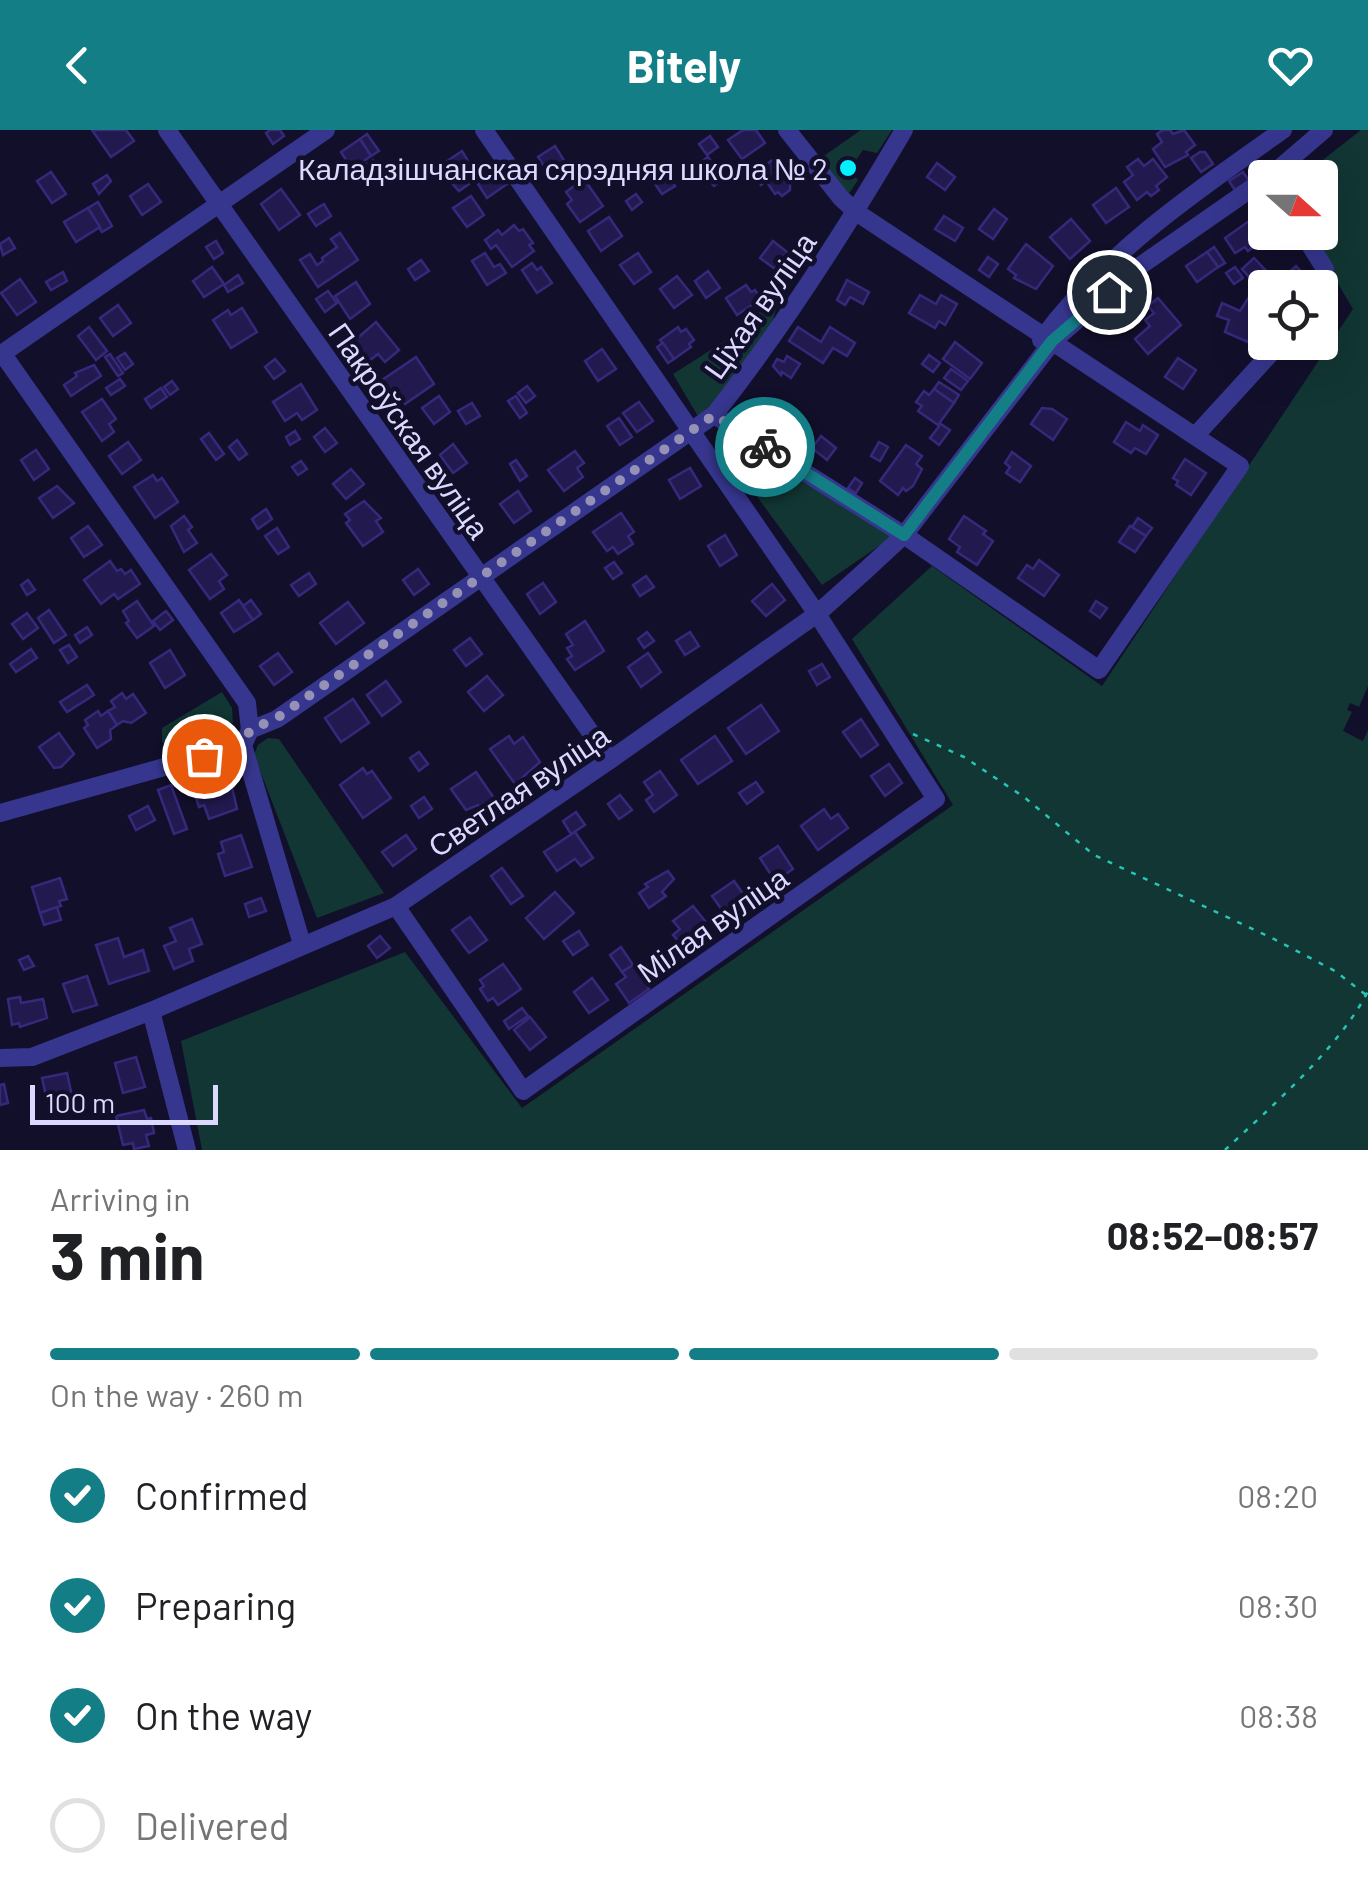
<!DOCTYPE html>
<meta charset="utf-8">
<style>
body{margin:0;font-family:Barlow,sans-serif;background:#f6f6f6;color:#202124;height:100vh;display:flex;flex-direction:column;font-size:38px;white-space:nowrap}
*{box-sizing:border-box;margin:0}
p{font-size:32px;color:#757577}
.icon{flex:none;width:55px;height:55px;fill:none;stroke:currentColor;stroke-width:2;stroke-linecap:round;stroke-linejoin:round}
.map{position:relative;height:1020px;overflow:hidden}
.details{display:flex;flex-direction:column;background:#fff;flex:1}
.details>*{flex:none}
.needle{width:65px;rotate:111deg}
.buttons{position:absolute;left:1248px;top:30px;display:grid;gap:20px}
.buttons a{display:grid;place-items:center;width:90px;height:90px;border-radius:10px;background:#fff;box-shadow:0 10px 40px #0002;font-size:50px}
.scale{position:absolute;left:30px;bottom:25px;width:188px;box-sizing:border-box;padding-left:10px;border:5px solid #dcd9ff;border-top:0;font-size:28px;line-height:35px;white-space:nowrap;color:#dcd9ff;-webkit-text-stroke:8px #120f2b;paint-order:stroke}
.pin{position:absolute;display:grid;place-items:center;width:85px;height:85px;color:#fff;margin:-42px;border:5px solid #fff;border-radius:50%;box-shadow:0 2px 10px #0007}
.courier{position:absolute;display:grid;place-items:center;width:100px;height:100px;margin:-50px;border:8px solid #147e87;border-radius:50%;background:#fff;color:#222;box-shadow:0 2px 12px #0007}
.headline em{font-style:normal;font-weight:700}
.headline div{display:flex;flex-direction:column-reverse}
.headline{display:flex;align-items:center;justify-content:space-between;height:170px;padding:0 50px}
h1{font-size:65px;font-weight:700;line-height:75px}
.bar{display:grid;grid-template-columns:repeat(4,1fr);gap:15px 10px;align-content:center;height:120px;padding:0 50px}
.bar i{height:12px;border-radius:8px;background:#e0e0e0}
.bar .current{background:#147e87}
.bar p{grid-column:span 4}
ol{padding:0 50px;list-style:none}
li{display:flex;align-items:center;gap:30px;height:110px}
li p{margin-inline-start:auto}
li .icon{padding:10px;border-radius:50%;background:#147e87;color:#fff;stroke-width:4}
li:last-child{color:#757577}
li i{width:55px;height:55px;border:5px solid #e0e0e0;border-radius:50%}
header{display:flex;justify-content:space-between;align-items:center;height:130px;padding:0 50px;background:#147e87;color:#fff;font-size:45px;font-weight:700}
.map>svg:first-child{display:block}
</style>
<header><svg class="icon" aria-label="back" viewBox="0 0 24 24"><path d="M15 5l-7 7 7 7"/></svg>Bitely<svg class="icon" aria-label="heart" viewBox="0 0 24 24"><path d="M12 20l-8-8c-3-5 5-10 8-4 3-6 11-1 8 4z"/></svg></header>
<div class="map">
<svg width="1368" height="1020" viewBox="0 0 1368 1020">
<rect width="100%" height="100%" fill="#120f2b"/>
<!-- green -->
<g fill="#113633">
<polygon points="861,0 892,0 877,23 863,20 850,39 858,50 848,65 821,28"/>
<polygon points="1361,0 1368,0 1368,556 1359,577 1350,573 1347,580 1352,582 1343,601 1363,611 1368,600 1368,1020 202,1020 181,911 405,822 522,978 953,675 852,509 932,436 1102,556 1353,179 1308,103 1320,102 1320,48 1301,47"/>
<path d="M778,166C776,208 729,259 699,288L673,244L728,209Z"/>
<polygon points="728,301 892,407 822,455 719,315"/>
<polygon points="222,562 232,578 233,593 218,598 215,612 169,620 162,612 162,598"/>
<polygon points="268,608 279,609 384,763 317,788 254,625 258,615"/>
</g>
<!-- building -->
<g fill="#22194e" stroke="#36297c" stroke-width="2.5">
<polygon points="92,0 126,0 134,11 111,27"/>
<polygon points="270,0 280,0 284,6 273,14 266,3"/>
<polygon points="743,0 756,0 765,13 742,29 728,10"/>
<polygon points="1163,0 1170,0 1173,4 1184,0 1195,15 1186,22 1188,25 1165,37 1153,19 1162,12 1157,4"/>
<polygon points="367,4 379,21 371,26 360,9"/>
<polygon points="710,6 718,17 707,25 699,14"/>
<polygon points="360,9 371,26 352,39 341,22"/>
<polygon points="555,16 570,40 553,51 538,27"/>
<polygon points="462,21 468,31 464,34 473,51 459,61 448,49 445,51 437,38"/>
<polygon points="1200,22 1205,22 1213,34 1201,42 1191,28"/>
<polygon points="708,27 716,38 707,45 698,34"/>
<polygon points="775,28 790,54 790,60 782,66 778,62 775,64 766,51 761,55 753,44"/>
<polygon points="1138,29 1144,36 1153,29 1167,47 1156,56 1159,60 1151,66 1147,62 1137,70 1124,52 1133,45 1127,37"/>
<polygon points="373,30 378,37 362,48 357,40"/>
<polygon points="937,33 955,47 945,60 927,47"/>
<polygon points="664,39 675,56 662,64 651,48"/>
<polygon points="497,41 507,54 487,68 478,54"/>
<polygon points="718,41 724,48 714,56 708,48"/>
<polygon points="51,42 66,64 52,73 37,51"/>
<polygon points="1243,42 1249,51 1235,60 1229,51"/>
<polygon points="107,45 111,51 99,64 93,54"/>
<polygon points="584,49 603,76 580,92 567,74 572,70 566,62"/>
<polygon points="148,54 161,72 142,85 130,66"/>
<polygon points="1116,58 1129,77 1106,93 1093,75"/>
<polygon points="281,59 300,85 279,100 261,74"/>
<polygon points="636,64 642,72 632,80 626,71"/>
<polygon points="471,66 484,85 467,97 453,78"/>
<polygon points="98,72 112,96 102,102 88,78"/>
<polygon points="324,74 331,86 316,96 308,84"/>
<polygon points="88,78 100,97 76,112 64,92"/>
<polygon points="994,79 1007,89 993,109 979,99"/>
<polygon points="944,86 963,98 955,111 935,99"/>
<polygon points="609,87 622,106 601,121 588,101"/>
<polygon points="1071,89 1090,111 1070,129 1050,107"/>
<polygon points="1252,89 1263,104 1255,110 1258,114 1248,121 1245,117 1235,123 1225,108"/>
<polygon points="514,95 519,101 523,99 533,113 529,115 534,121 512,137 496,115 491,119 485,110 498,100 502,105"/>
<polygon points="340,103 358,130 318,157 300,130 310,124 317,135 323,131 322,128 337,117 331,109"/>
<polygon points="9,108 15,118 3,125 0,114"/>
<polygon points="216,111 223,123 214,129 206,117"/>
<polygon points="773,111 787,122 775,139 760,128"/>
<polygon points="1026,114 1053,136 1036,159 1014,148 1016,145 1008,139"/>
<polygon points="1214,117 1225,133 1218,137 1207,122"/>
<polygon points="1207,122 1218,137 1197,152 1186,136"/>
<polygon points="485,123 494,137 500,134 506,143 487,155 472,131"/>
<polygon points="638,123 651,142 634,154 620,135"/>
<polygon points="988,127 998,134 989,147 979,140"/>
<polygon points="1254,128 1276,151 1265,158 1264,163 1242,139"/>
<polygon points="421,130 429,141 415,150 408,139"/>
<polygon points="532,133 537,140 541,137 552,153 537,163 522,140"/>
<polygon points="1296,136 1305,146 1300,151 1304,155 1289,158 1282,149"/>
<polygon points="212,137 224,154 204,167 193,151"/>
<polygon points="1235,137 1243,148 1234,154 1226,143"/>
<polygon points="708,141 720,158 706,168 695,151"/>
<polygon points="63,142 67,151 51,160 46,152"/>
<polygon points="238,145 243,153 228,162 224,155"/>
<polygon points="677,146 692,165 674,178 660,159"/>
<polygon points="20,149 36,172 17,185 1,163"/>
<polygon points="847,150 869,162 863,174 850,167 845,175 837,170"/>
<polygon points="356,152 370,174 350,189 335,166"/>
<polygon points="746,155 751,162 755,160 761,169 737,185 726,168"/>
<polygon points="328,161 337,173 325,182 316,169"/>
<polygon points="920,165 936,174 941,165 957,174 945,195 939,191 935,198 909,183"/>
<polygon points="1249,167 1265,173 1265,197 1264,200 1254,197 1248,212 1225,202 1229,190 1217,186 1222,173 1240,181"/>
<polygon points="1158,168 1181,195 1148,224 1135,209 1150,196 1145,190 1154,183 1148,176"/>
<polygon points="118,175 131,193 113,206 100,188"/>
<polygon points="242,178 257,202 231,218 213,190 228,180 231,185"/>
<polygon points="376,192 399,220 385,232 378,224 369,231 353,212"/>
<polygon points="89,197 107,221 96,230 78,206"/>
<polygon points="678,197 681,202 686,199 694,210 689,214 691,217 674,229 660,210"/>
<polygon points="798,197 821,212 830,197 855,213 847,226 833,218 823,233 789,211"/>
<polygon points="955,212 982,233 970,249 943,229"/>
<polygon points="663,213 674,229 668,233 657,217"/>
<polygon points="602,219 616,239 598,251 585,231"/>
<polygon points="125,223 133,234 125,240 117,228"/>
<polygon points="110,224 123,243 118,246 105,227"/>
<polygon points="929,225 940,233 933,242 922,234"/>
<polygon points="787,226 800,234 791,248 782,242 781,245 773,236 777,229 784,232"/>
<polygon points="416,227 434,254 405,274 397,263 394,266 382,250"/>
<polygon points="1178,228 1196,240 1183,259 1165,247"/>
<polygon points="275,229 285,241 274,249 265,237"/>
<polygon points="94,235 101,246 71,266 64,255 77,246 75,243"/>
<polygon points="951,239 968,251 961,260 944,248"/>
<polygon points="120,249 125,256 111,265 106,258"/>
<polygon points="172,251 178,259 170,265 164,257"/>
<polygon points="939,252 959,265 954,273 934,259"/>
<polygon points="301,254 317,280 302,290 297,283 285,291 273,272"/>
<polygon points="527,256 535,266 526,273 518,263"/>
<polygon points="161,258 167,267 151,278 145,269"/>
<polygon points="934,259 954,273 938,295 918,281 922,276 916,272 924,261 929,265"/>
<polygon points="439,266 450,282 434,294 422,278"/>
<polygon points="516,266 527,283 520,288 508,271"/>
<polygon points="102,269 116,289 109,294 114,302 102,311 82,282"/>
<polygon points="639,272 653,291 637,302 623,283"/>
<polygon points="472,273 480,286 466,294 458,281"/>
<polygon points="1042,278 1052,279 1067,289 1053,310 1031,294"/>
<polygon points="619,288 632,307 620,315 607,296"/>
<polygon points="1126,292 1140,301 1143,295 1158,305 1146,324 1135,318 1131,323 1114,312"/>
<polygon points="941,294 950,300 939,315 930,308"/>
<polygon points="325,298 337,313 325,322 314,307"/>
<polygon points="295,301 300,309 290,315 286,307"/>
<polygon points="209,303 224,324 216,330 201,309"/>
<polygon points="821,306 836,318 827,330 812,318"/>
<polygon points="237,310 247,324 239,330 229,317"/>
<polygon points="128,312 141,330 122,344 109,326"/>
<polygon points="879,312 888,317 880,331 871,326"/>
<polygon points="453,314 467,333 453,343 440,325"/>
<polygon points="906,315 922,326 916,334 922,339 913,356 906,361 903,358 898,365 880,351"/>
<polygon points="36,320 49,339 34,350 21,330"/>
<polygon points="575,321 584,333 577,338 583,347 564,361 548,340"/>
<polygon points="1012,322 1031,336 1020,352 1006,343 1010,337 1005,333"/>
<polygon points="1185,329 1206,343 1191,365 1176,355 1178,351 1173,348"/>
<polygon points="516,330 527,346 520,351 510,334"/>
<polygon points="301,331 307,339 298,345 292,337"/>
<polygon points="690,338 701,356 680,369 669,350"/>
<polygon points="351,339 364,354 346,369 333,354"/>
<polygon points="153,345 157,351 162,348 178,372 155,388 134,357"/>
<polygon points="855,348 862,353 856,363 848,358"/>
<polygon points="57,356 74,373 53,388 39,368"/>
<polygon points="518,361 531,381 514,393 500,374"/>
<polygon points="364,371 381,388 376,391 383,402 363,416 346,393 350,390 345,384"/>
<polygon points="266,379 272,389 258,399 252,389"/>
<polygon points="621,383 634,402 628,406 633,414 618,424 613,417 607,421 593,402"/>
<polygon points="184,386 192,397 188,400 197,413 184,422 171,396"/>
<polygon points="964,386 986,401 983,404 993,411 977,435 957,422 960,417 949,409"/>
<polygon points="1138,388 1152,398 1146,406 1132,397"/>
<polygon points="88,396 102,415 84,427 71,408"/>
<polygon points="1130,396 1146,406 1135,422 1119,412"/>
<polygon points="277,398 289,417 278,424 265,406"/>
<polygon points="725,405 737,425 720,436 708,416"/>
<polygon points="211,424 227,445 219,451 224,459 210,469 189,440"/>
<polygon points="1039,430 1059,445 1044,466 1018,448 1027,435 1033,439"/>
<polygon points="110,431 117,441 121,439 125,444 131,440 140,454 118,469 114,464 101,474 84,450"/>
<polygon points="614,432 622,443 613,449 605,438"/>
<polygon points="418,439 429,454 414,465 403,450"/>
<polygon points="309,443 316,454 299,466 291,455"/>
<polygon points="646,446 654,457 640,466 633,455"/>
<polygon points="28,450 35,460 27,465 21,455"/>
<polygon points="543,453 556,472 540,484 527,464"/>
<polygon points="772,454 785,470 766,486 752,471"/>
<polygon points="239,470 253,490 234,502 221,483"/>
<polygon points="251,470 261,484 253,490 243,476"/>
<polygon points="137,471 154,496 137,508 126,493 129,491 123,481"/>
<polygon points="1096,471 1107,478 1100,488 1090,481"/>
<polygon points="348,472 364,493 336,514 320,493"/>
<polygon points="49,480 66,505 54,513 38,488"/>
<polygon points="166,481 173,490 160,500 153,491"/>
<polygon points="27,483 38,498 23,509 12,494"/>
<polygon points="585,491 604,521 575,540 567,529 572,526 567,518 573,515 566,504"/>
<polygon points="87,497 92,505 80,513 75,505"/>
<polygon points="647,502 654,511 644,518 638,509"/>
<polygon points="690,502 699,516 685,525 676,511"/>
<polygon points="470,508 482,524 466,536 454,520"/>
<polygon points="69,515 77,527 68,533 60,520"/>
<polygon points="31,519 37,528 16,542 10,534"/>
<polygon points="170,520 185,545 165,558 150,533"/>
<polygon points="278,523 292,542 274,555 260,536"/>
<polygon points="648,523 661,542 641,557 628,537"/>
<polygon points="822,534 830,547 817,555 809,541"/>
<polygon points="487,546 503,565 484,581 468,562"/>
<polygon points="386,551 401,572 382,586 367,565"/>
<polygon points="87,555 94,565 67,582 60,572"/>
<polygon points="122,563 126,569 133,564 146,583 131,593 123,591 117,595 108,581 115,577 111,571"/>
<polygon points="353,569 369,593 341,612 325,588"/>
<polygon points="761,575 779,601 746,624 728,598"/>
<polygon points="98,581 101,586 108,581 117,595 110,600 111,609 97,618 84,598 88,595 85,590"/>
<polygon points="861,589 878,615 861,627 843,602"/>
<polygon points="59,603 74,624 61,637 54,638 39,617"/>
<polygon points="509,606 514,614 523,607 540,632 515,654 490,619"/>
<polygon points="715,606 732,631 698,654 681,630"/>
<polygon points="419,622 428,634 419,641 410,628"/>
<polygon points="889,634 902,653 885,666 871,646"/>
<polygon points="363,638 367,644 372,641 391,668 363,688 340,655"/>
<polygon points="660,641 677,665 654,682 646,670 653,665 644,652"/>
<polygon points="476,642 496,671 482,681 478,675 466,680 451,659"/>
<polygon points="229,644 237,679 209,689 204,675 199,677 192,656"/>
<polygon points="756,652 763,662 747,674 739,663"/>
<polygon points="171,655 187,699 174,704 158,660"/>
<polygon points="620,665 632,680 619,689 608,674"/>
<polygon points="424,667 432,679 419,688 411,676"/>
<polygon points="148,676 155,690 136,700 129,686"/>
<polygon points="824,679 831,689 838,684 848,698 818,720 801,696"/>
<polygon points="576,682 585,695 571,704 563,691"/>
<polygon points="575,702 593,728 581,736 575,729 557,741 544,722"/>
<polygon points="241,705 252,737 225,746 218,724 224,722 221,712"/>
<polygon points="406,705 416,719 393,736 382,722"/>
<polygon points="778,716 793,739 775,751 760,728"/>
<polygon points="502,738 523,766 511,774 491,746"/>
<polygon points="668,741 674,749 662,762 666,766 649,778 639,763 648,757 645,754"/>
<polygon points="60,748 67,769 59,771 61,776 40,783 32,757"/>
<polygon points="734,751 749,772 727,787 712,766"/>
<polygon points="555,762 574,783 544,809 526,788"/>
<polygon points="261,768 266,781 249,787 245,774"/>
<polygon points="693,776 705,791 700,795 706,802 685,819 673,805 680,799 673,791"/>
<polygon points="57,777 61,790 44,795 40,783"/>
<polygon points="470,787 487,810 469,823 452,800"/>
<polygon points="192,789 202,814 189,819 193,831 174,839 164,816 176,811 170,798"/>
<polygon points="579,801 588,815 573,825 563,811"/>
<polygon points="380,806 390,818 377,828 368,816"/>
<polygon points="118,808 124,827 143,820 149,841 109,854 96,815"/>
<polygon points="621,817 633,835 622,842 610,825"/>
<polygon points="28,826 34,836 24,840 19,830"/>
<polygon points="503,834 521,859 498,875 493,868 488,871 480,859 484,856 480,850"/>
<polygon points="633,835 649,859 629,873 616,854 626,847 622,842"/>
<polygon points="87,846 97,875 73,882 63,854"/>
<polygon points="592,848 608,870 589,883 574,862"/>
<polygon points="20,867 21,873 43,869 47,888 20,897 19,893 12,895 8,869"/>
<polygon points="522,878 528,886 509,899 504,891"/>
<polygon points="530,887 546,907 530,920 514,900"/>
<polygon points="136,927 145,957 123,963 115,933"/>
<polygon points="67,943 72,966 47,971 42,948"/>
<polygon points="4,954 8,973 0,975 0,955"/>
<polygon points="144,980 147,989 151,988 154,1003 146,1005 149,1016 134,1019 133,1013 123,1015 116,986"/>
</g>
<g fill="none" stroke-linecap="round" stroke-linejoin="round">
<!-- path -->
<g stroke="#26c6b6" stroke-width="2.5" stroke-dasharray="5 8" stroke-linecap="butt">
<polyline points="913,604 964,627 1024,667 1094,725 1274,809 1335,841 1366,865"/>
<path d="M1225,1020C1271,977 1340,917 1368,861"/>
</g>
<!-- minor -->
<g stroke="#36368e" stroke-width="18">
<polyline points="167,0 610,630"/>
<polyline points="1268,48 1324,0"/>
<polyline points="1302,102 1325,139"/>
<path d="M1041,210C1105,123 1196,61 1283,0"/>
<polyline points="2,223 247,573 250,600"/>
<polyline points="0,225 326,0"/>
<polyline points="714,285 904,405 1099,540 1240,336 856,82 841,68 787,0"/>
<polyline points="1196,305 1281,212"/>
<polyline points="243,615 302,814"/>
<path d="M0,683L243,615L250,600L277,589L714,285C785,195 846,99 904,0"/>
<polyline points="396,776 523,961 936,669 817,484 484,0"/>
<polyline points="151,881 187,1020"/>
<polyline points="0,928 32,927 151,881 396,776 610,630 817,484 865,441 904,405 1053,211 1137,138 1265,49"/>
</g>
</g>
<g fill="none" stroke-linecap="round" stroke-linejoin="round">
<!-- done -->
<polyline stroke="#9592b5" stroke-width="10" stroke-dasharray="0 18" points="204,626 243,615 250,600 277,588 714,285 765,317"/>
<!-- route -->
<polyline stroke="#147e87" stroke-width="12" points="765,317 904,405 1052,211 1109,162"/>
</g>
<!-- markers -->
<circle fill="#05f0ff" stroke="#120f2b" stroke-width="4" cx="848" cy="38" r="10"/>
<g text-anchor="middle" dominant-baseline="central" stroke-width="9" stroke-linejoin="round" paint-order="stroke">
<!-- poi labels -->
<g font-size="30" fill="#dcd9ff" stroke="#120f2b" text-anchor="end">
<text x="828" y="38">Каладзішчанская сярэдняя школа № 2</text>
</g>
<!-- street labels -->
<g font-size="30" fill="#dcd9ff" stroke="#120f2b">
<text transform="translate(759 175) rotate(-55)">Ціхая вуліца</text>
<text transform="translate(410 300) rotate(55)">Пакроўская вуліца</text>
<text transform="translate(518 660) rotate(-34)">Светлая вуліца</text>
<text transform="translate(712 794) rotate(-35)">Мілая вуліца</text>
</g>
</g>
</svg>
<div class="buttons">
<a><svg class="needle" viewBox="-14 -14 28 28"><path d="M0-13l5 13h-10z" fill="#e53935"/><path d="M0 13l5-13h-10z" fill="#757577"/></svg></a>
<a><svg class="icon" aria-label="locate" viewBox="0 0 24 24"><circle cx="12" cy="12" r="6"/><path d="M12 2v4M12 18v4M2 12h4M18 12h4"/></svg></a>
</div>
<div class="scale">100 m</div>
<div class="pin" style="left:204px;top:626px;background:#ea580c"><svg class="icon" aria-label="bag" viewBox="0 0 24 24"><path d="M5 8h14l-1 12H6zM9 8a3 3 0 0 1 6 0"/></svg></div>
<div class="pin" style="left:1109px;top:162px;background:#1f2937"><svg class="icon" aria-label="home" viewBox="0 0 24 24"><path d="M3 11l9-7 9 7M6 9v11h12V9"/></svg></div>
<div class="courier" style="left:765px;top:317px"><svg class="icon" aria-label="bike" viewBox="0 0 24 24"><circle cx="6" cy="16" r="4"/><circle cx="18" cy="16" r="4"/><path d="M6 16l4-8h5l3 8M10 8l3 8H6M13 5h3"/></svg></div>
</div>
<section class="details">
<div class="headline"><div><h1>3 min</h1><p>Arriving in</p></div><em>08:52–08:57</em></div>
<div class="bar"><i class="current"></i><i class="current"></i><i class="current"></i><i></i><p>On the way · 260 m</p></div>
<ol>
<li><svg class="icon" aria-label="check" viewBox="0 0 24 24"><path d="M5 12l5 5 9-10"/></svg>Confirmed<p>08:20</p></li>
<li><svg class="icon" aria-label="check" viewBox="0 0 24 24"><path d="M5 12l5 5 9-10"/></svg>Preparing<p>08:30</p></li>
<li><svg class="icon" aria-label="check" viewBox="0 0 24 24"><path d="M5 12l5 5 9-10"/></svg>On the way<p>08:38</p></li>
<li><i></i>Delivered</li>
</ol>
</section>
